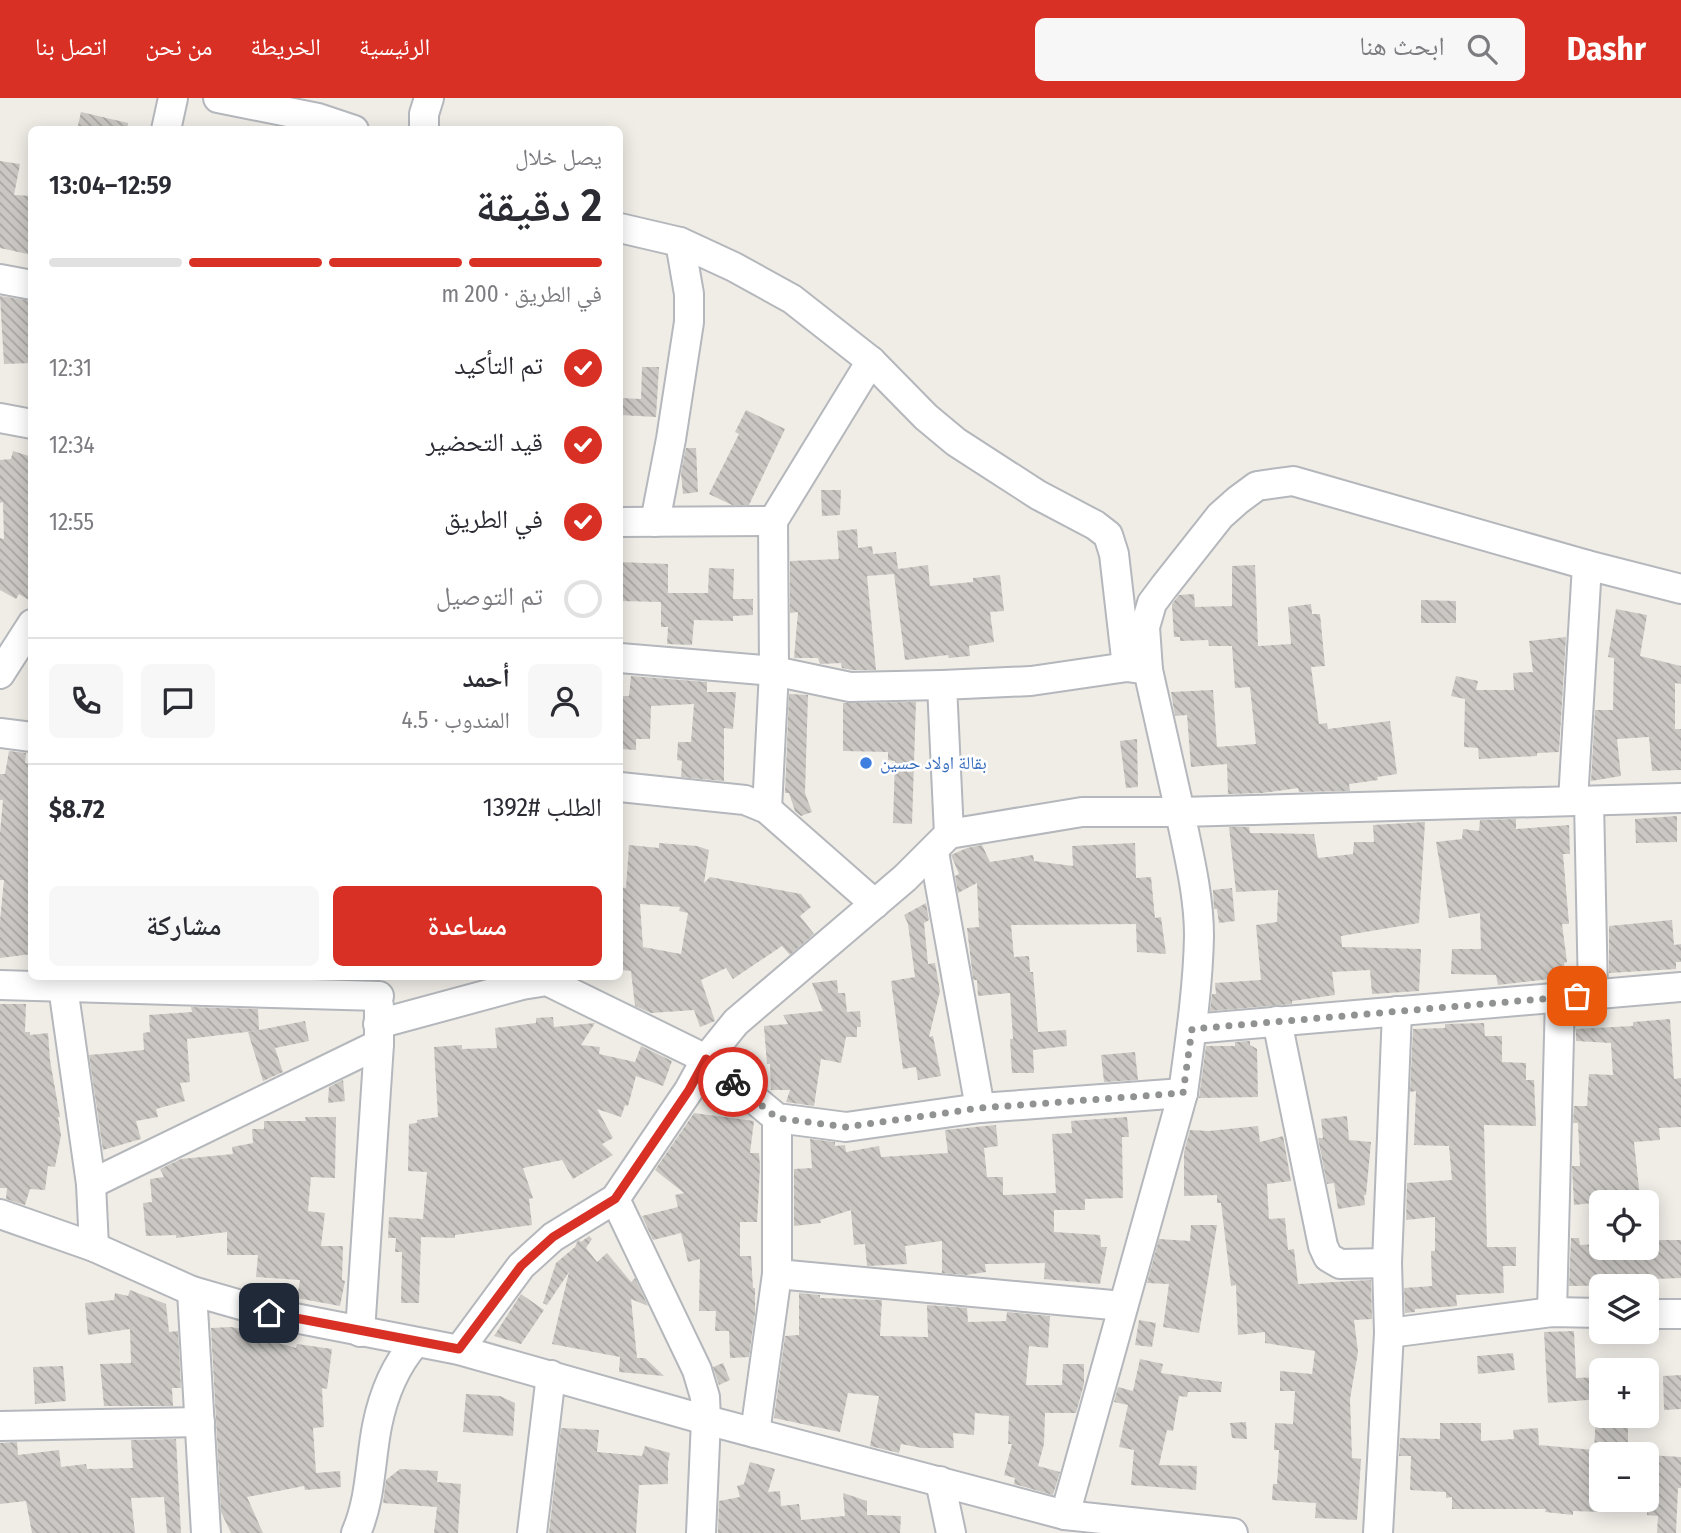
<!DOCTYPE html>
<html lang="ar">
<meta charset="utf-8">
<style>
body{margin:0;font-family:"Fira Sans Condensed","Noto Naskh Arabic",sans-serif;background:#f7f7f7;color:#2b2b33;direction:rtl;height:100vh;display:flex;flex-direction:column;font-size:26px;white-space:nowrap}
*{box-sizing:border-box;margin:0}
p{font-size:23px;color:#7c7c81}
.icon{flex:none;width:38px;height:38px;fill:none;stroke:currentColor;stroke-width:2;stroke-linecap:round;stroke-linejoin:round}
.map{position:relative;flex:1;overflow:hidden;direction:ltr}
.panel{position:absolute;left:28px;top:28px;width:595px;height:854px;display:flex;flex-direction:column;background:#fff;border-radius:10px;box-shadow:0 4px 18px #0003;direction:rtl}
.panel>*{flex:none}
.fabs{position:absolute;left:1589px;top:1092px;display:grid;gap:14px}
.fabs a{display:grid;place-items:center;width:70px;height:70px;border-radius:10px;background:#fff;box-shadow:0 4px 18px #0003;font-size:35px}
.pin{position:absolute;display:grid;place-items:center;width:60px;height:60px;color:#fff;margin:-30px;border-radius:14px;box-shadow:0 4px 10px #0006}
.courier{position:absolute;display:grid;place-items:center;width:70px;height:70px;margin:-35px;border:5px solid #d93025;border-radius:50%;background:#fff;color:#222;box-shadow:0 2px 9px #0007}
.overview em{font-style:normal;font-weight:600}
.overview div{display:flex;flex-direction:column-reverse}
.overview{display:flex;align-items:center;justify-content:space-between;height:119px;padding:0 21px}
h1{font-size:46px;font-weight:600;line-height:52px}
.bar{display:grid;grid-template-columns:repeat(4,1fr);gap:10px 7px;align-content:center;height:84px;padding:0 21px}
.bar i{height:9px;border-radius:5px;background:#e1e1e2}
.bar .selected{background:#d93025}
.bar p{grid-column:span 4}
.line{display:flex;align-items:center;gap:18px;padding:0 21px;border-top:2px solid #e1e1e2}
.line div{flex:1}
.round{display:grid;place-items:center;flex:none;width:74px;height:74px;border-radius:10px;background:#f7f7f7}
ol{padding:0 21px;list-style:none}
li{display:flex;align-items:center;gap:21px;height:77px}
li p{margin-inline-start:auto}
li .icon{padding:7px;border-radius:50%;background:#d93025;color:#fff;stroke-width:4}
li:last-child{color:#7c7c81}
li i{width:38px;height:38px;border:4px solid #e1e1e2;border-radius:50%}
.button{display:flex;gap:14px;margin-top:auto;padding:14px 21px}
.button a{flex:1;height:80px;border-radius:10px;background:#d93025;color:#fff;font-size:28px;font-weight:600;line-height:80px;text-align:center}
.button a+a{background:#f7f7f7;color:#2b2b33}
header{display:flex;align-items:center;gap:42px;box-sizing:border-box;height:98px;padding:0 35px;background:#d93025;color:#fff}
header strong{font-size:33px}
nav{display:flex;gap:38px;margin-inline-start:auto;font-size:24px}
.search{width:490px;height:63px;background:#f7f7f7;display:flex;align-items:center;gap:18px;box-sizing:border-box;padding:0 24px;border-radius:10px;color:#7c7c81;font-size:26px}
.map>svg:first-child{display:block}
</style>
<header>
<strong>Dashr</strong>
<div class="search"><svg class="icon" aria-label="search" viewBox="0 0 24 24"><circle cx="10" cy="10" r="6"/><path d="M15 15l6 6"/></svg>ابحث هنا</div>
<nav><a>الرئيسية</a><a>الخريطة</a><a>من نحن</a><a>اتصل بنا</a></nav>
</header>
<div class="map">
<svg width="1681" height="1435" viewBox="0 0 1681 1435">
<defs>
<pattern id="building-back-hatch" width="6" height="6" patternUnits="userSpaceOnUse" patternTransform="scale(1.75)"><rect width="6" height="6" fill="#cbc8c4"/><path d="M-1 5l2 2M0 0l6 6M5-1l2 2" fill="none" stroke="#a8a6a3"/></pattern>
</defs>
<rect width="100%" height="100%" fill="#f0ede7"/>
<!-- building -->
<g fill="url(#building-back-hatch)" fill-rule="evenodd">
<polygon points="81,14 128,25 128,32 77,32"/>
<polygon points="0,63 20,66 14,97 32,98 32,157 0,150"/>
<polygon points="0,198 32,203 32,265 4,266"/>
<polygon points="642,269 659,269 656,319 620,317 620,300 641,301"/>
<polygon points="746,312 785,331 749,407 732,407 709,396 739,336 735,334"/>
<polygon points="686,350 696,350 698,394 683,396 681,375"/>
<polygon points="13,353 32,359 32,504 19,496 16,501 0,492 0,440 4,441 3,404 0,405 0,362 11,361"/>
<polygon points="821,392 841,392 840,417 822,418"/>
<polygon points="857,431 858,450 872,448 873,456 896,454 898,471 928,467 930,488 973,484 973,480 1000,477 1004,513 990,514 994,544 969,548 970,558 949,560 948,557 905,562 894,476 867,478 876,572 852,572 842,570 841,565 820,566 818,560 794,560 798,514 790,515 790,463 839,461 837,433"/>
<polygon points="620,464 668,466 668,495 708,495 709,470 734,471 733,501 753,501 753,517 733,518 733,523 694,522 692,547 667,546 668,529 661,529 661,504 620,503"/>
<polygon points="1255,467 1258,548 1291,546 1288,509 1311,506 1312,516 1320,516 1325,568 1311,569 1319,626 1327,625 1328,631 1390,623 1397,676 1377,679 1378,682 1349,686 1350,693 1299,694 1298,690 1262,695 1228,696 1227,666 1191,669 1187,617 1175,618 1171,594 1213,592 1217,649 1256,646 1250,589 1235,590 1232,548 1209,548 1208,542 1180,543 1180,539 1174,539 1172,506 1179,497 1194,496 1195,509 1232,508 1232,468"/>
<polygon points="1421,502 1456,503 1456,525 1421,525"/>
<polygon points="1616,511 1647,517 1640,558 1681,568 1681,586 1675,585 1675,631 1681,631 1681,672 1652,673 1649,639 1617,641 1621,678 1591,683 1595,612 1613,612 1614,560 1608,559"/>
<polygon points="1566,539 1559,654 1537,655 1537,658 1479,661 1478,650 1464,649 1465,601 1451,598 1456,578 1478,583 1476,592 1514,592 1513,575 1533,574 1529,543"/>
<polygon points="631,578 707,584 707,594 736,594 733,631 724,630 724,683 681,679 682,663 677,662 678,644 691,644 694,606 651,608 650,641 636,641 636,652 620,651 620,598 629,598"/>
<polygon points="789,596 808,597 805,695 812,714 801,718 795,713 789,695 785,695"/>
<polygon points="916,604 912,726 893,725 895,663 888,662 888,654 843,653 843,605"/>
<polygon points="1137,641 1138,689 1126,690 1120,643"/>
<polygon points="9,653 26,655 25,665 32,666 32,856 0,860 0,823 4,782 0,782 0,735 3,702 0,702 0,676 5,676"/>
<polygon points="1677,718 1677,744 1636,745 1635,721"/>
<polygon points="1516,721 1516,731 1569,727 1570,756 1563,756 1569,826 1562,826 1567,864 1564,865 1566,879 1498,887 1496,877 1451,876 1452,851 1481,851 1480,815 1449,820 1436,744 1462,741 1463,731 1479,733 1480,722"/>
<polygon points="1425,724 1419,825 1341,838 1342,849 1421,851 1419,893 1372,896 1370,872 1332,874 1335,897 1292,903 1292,906 1210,913 1212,896 1216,896 1215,885 1261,882 1256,827 1277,824 1278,792 1236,794 1229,729 1249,729 1250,735 1314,736 1318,760 1353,756 1354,744 1374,744 1373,727"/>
<path d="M659,745L697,748L709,752L704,785L710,779L801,796L811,809L800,818L814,836L790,857L782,848L733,881L726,870L701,882L715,923L700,929L694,912L651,915L635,908L631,873L620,872V789L626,790L629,747L659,750ZM640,806L680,809L679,813L688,815L681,856L643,849Z"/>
<polygon points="1135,745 1136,780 1151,779 1155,820 1161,819 1166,856 1137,854 1136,826 1011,827 1014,859 1029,858 1030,874 1033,874 1038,934 1066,932 1067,948 1033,952 1034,975 1012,975 1010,941 1013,941 1010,895 978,898 977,882 974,882 973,880 967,830 979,829 977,785 958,795 955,778 959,776 951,757 967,750 982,747 990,764 1033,757 1034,763 1073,768 1072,748"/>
<polygon points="1232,790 1235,823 1219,825 1217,811 1214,811 1213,792"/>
<polygon points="926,805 929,822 924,825 928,866 935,865 940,893 929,939 933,938 941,978 918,982 916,969 903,971 891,883 915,879 908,826 904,817"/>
<polygon points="1672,822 1674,847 1681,846 1681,864 1676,864 1676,871 1609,875 1609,828"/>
<polygon points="837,882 838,895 845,895 847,914 860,913 861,929 857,929 857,939 846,939 841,965 821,961 814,1008 786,1004 790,992 771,992 770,966 767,966 764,928 788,926 783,917 823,913 812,885"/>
<polygon points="0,906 26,906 25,934 30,934 30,937 48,935 50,962 60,1019 58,1019 61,1037 55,1069 48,1068 45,1092 30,1091 25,1107 6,1101 7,1090 0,1090"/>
<polygon points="191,909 258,911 259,932 305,923 309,943 275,950 283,974 263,983 248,934 255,933 187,941 190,984 180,985 185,1003 156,1011 158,1019 136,1023 141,1041 103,1052 89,957 144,952 143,935 150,934 149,917 192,914"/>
<polygon points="553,919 554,929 595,925 581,947 600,949 599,956 635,964 641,948 672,963 663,988 636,978 628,1008 625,1007 621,1019 597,1011 613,1040 602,1046 613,1057 573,1081 562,1062 523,1070 533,1100 529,1101 532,1127 455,1137 455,1140 421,1139 419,1205 401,1205 402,1154 395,1154 396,1140 388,1140 389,1119 423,1121 427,1074 408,1073 409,1026 417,1025 417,1022 438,1019 434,949 462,947 462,951 497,950 495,930 536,925 536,920"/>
<polygon points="1670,921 1674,981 1681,980 1681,1029 1659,1030 1660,1042 1634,1044 1640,1100 1574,1107 1572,1068 1580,1068 1578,1025 1573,1025 1574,1008 1587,1008 1589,976 1613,977 1611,945 1576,943 1576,931 1633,928 1633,924"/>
<polygon points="1484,925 1485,938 1502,938 1502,964 1526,965 1526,982 1534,982 1536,1028 1484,1027 1487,1149 1516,1149 1516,1168 1503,1168 1504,1195 1456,1197 1457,1208 1415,1211 1415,1214 1405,1215 1404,1190 1432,1188 1431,1153 1435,1153 1435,1119 1406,1122 1407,1085 1452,1082 1449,1048 1414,1047 1416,993 1410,994 1413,931 1445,930 1445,926"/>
<polygon points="1250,943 1250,947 1257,951 1258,999 1199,1000 1206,948 1235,948 1235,944"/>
<polygon points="1135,954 1138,982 1104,984 1101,957"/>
<polygon points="343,982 345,1003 328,1005 329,989"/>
<polygon points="694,1015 754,1023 750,1055 759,1055 760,1069 757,1124 740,1124 740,1158 751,1158 753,1190 755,1190 755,1215 749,1259 730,1260 729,1233 715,1233 716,1213 699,1213 700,1161 688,1164 681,1135 653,1142 642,1118 678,1109 675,1097 684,1095 655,1072"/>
<polygon points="1347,1018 1349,1042 1371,1044 1366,1097 1364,1097 1365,1107 1338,1111 1334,1085 1327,1086 1318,1040 1323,1040 1321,1021"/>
<polygon points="305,1019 336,1019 335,1080 311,1079 308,1113 325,1115 321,1148 343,1148 342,1182 345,1183 340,1208 297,1200 300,1182 256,1179 258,1157 227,1157 227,1134 176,1140 176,1137 146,1138 143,1105 152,1104 150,1081 164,1079 160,1071 181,1061 233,1056 232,1049 253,1045 252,1031 264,1031 264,1023 306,1023"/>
<polygon points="1127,1019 1129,1039 1122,1039 1123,1100 1085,1101 1085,1112 1054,1112 1054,1134 1100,1137 1101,1149 1107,1149 1100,1186 1044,1181 1045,1165 985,1166 986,1174 966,1177 942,1175 942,1143 905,1148 907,1166 867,1168 865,1146 854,1147 851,1112 820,1122 821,1125 794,1128 794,1071 812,1070 810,1041 835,1044 835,1048 845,1047 846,1054 879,1048 881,1059 948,1055 945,1032 996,1027 998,1048 984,1050 987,1079 1003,1079 1003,1097 1056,1095 1052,1036 1072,1035 1071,1023"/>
<polygon points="1258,1028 1260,1044 1283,1038 1291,1083 1267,1086 1269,1121 1285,1120 1288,1152 1294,1151 1298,1186 1371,1182 1372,1221 1354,1222 1358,1254 1350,1301 1352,1360 1361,1361 1357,1422 1315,1420 1316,1405 1272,1402 1273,1386 1277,1386 1279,1352 1274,1352 1275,1325 1293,1326 1295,1293 1280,1293 1280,1273 1312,1276 1315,1253 1265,1245 1265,1234 1238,1237 1236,1187 1231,1188 1221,1105 1217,1105 1217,1097 1184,1098 1184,1054 1190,1032 1209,1033"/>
<polygon points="1191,1127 1217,1127 1199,1235 1163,1229 1169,1186 1147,1185 1159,1141 1190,1143"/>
<polygon points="589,1138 592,1141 586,1150 597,1164 607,1155 631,1184 635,1180 648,1208 631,1201 637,1260 645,1260 664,1278 619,1274 620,1259 552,1246 569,1174 547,1207 543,1205 556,1165 575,1149 577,1144 579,1142 581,1144"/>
<polygon points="1571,1140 1579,1140 1580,1147 1601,1146 1601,1150 1625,1150 1625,1158 1658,1157 1658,1142 1681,1142 1681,1180 1627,1182 1627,1187 1569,1188"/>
<polygon points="130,1192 166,1206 169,1234 178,1233 181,1290 172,1290 173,1308 104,1308 100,1266 131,1265 130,1231 88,1237 85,1205 114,1202 115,1195 128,1198"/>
<polygon points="799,1195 820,1197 820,1200 882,1202 880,1238 928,1239 927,1207 967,1210 968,1224 1006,1223 1007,1214 1050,1218 1048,1250 1029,1248 1026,1287 1062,1287 1063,1266 1084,1266 1084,1286 1076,1315 1045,1315 1044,1346 1038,1368 1060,1374 1053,1397 1014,1386 1015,1380 1004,1377 1012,1346 1008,1346 1009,1318 975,1315 974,1337 953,1335 954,1350 922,1350 901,1346 899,1355 870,1348 879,1298 848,1295 840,1334 774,1320 785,1238 799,1237"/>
<polygon points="521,1196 544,1212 521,1246 494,1238"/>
<polygon points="1139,1222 1156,1225 1152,1249 1135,1247"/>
<polygon points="231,1229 253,1233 253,1238 296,1250 297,1246 332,1251 327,1291 322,1290 324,1329 313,1330 316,1375 340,1373 341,1389 305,1392 304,1388 247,1399 263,1435 231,1435 221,1414 211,1230"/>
<polygon points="1574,1233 1576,1280 1601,1279 1601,1301 1548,1305 1544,1234"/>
<polygon points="1513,1255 1515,1272 1478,1276 1477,1258"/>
<polygon points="1140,1261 1163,1266 1161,1275 1222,1284 1221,1294 1188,1294 1187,1299 1179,1298 1173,1333 1167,1332 1159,1367 1197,1368 1196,1392 1131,1387 1134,1352 1119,1349 1128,1307 1114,1304 1118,1289 1133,1293"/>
<polygon points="723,1265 730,1282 719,1287 713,1269"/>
<polygon points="63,1268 66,1303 35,1306 33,1269"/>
<polygon points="1681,1277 1681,1311 1664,1312 1663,1278"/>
<polygon points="466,1296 500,1298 515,1305 513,1338 463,1334"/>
<polygon points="1596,1318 1628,1318 1628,1356 1601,1356 1601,1414 1573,1413 1573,1417 1545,1414 1546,1411 1452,1411 1452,1399 1446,1400 1446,1394 1410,1392 1411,1358 1399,1358 1400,1340 1440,1341 1440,1325 1481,1325 1481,1343 1514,1341 1513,1332 1538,1330 1539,1347 1594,1352"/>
<polygon points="1246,1324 1247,1341 1232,1340 1230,1325"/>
<polygon points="561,1330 599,1332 597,1354 642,1358 645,1348 670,1355 668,1365 668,1386 639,1387 636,1435 549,1435"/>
<polygon points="176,1341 181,1435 167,1435 164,1399 131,1400 135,1435 32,1435 26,1403 0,1406 0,1345 17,1344 18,1357 59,1352 61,1369 86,1366 87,1371 133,1370 131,1342"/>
<polygon points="1647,1357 1681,1359 1681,1390 1678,1390 1676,1435 1657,1435 1658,1418 1647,1417"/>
<polygon points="750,1364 775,1371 768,1394 780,1393 781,1408 799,1406 801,1422 845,1418 843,1395 867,1403 867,1417 901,1418 900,1435 718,1435 719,1403 740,1399 737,1388 744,1386"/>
<polygon points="400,1371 438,1373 437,1384 461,1386 458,1435 434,1435 437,1409 383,1405 386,1382"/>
</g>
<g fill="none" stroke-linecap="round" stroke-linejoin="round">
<!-- minor casing -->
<g stroke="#b4b7bb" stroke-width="32">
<g id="minor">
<polyline points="218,0 318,20 354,32"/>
<polyline points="166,32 173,0"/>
<polyline points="424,32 424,16 429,0"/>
<polyline points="620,130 680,144 734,169 792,201 871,263 926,319 956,344 1038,397 1095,427 1108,437 1114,456 1127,569"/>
<polyline points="0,181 32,187"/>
<polyline points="0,320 32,326"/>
<polyline points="620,424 773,423"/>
<polyline points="655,424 671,341 689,224 689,196 680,144"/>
<polyline points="620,560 774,573 850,589 942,587"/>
<polyline points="1148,572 1145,529 1152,505 1164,489 1220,418 1238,402 1257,388 1293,383 1587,467 1681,491"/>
<polyline points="0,576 32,526"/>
<polyline points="0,635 32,639"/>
<polyline points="620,689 745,702 767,711 875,806"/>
<polyline points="1573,703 1587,467"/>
<polyline points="1589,703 1593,896"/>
<polyline points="767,711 774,573 773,423 871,263"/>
<polyline points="934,754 980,1010"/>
<polyline points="0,887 379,898"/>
<polyline points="63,889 91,1086 94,1149"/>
<polyline points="1277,923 1323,1148 1328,1159 1340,1166 1387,1165"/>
<polyline points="378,926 522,887 547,883 706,961 777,1020 846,1029 980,1010 1183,995"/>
<polyline points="1192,931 1681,889"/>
<polyline points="91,1086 379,946"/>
<polyline points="615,1101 697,1272 705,1299 706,1322 701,1435"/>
<polyline points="0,1116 94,1149 192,1193 269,1215 459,1252 706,1322 1065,1417 1233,1435"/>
<polyline points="777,1176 1123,1208"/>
<polyline points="192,1193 206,1435"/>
<polyline points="1552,1214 1560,899"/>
<polyline points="1647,1216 1681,1216"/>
<polyline points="360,1234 379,946 379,908"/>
<polyline points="1389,1235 1552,1214 1601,1215"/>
<polyline points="459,1252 521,1168 553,1139 615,1101 689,992 706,961 736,924 905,780 949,736 1082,714 1180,714 1148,572 1127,569 1031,583 942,587 949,736"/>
<polyline points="0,1328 200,1324"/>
<polyline points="755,1335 777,1176 777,1020"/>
<polyline points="940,1383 951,1435"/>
<path d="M1065,1417L1183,995C1190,943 1198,890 1199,838C1199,796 1188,754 1180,714L1681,700"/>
<path d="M356,1435C371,1401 370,1364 377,1328C383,1298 395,1268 415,1245"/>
<polyline points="532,1435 551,1277"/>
<polyline points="1378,1435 1389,1235 1387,1165 1397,913"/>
</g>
</g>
<!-- minor -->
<use href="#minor" stroke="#fff" stroke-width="28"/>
</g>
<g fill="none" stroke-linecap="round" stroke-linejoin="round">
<!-- done -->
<polyline stroke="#919393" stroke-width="7" stroke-dasharray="0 12.6" points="733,984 777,1020 846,1029 980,1010 1183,995 1192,931 1577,898"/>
<!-- route -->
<polyline stroke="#d93025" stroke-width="9" points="269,1215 459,1251 521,1168 553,1139 615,1101 689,992 706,961 733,984"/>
</g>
<!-- markers -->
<circle fill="#3f7fe0" stroke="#fff" stroke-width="2.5" cx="866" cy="665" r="7"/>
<g text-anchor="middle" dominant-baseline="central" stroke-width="5" stroke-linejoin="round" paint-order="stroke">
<!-- shop labels -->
<g font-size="18" fill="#366cbe" stroke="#fff" text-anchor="start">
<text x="880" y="665">بقالة اولاد حسين</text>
</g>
</g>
</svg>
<div class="fabs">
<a><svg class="icon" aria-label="locate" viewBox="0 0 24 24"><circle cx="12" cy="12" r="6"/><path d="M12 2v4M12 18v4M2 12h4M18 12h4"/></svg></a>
<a><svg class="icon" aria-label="layers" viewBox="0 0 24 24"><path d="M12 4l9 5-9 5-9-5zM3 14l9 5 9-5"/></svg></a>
<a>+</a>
<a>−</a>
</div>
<div class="pin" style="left:1577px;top:898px;background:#ea580c"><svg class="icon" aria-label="bag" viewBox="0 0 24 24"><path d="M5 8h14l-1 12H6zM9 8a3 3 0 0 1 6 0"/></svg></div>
<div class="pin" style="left:269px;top:1215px;background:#1f2937"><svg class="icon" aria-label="home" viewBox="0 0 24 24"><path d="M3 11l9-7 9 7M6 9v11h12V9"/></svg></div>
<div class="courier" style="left:733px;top:984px"><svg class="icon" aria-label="bike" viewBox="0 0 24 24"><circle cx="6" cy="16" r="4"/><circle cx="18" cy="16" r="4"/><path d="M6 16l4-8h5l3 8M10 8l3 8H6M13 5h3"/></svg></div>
<section class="panel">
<div class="overview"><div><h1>2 دقيقة</h1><p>يصل خلال</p></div><em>12:59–13:04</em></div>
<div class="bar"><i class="selected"></i><i class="selected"></i><i class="selected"></i><i></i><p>في الطريق · 200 m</p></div>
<ol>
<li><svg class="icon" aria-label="check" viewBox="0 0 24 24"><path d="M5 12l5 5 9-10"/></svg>تم التأكيد<p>12:31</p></li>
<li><svg class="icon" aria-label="check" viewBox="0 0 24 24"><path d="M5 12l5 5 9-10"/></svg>قيد التحضير<p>12:34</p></li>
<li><svg class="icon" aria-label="check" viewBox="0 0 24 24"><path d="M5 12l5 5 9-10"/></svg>في الطريق<p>12:55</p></li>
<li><i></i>تم التوصيل</li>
</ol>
<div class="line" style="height:126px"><a class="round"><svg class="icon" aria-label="person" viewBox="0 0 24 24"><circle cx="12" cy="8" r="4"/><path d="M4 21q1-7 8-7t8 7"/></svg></a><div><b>أحمد</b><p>المندوب · 4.5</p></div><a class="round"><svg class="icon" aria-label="chat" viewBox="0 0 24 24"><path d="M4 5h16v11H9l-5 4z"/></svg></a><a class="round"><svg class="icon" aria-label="phone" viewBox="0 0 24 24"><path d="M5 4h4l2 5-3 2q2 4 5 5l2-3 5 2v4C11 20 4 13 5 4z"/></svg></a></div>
<div class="line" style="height:91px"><div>الطلب #1392</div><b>$8.72</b></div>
<div class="button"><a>مساعدة</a><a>مشاركة</a></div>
</section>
</div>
